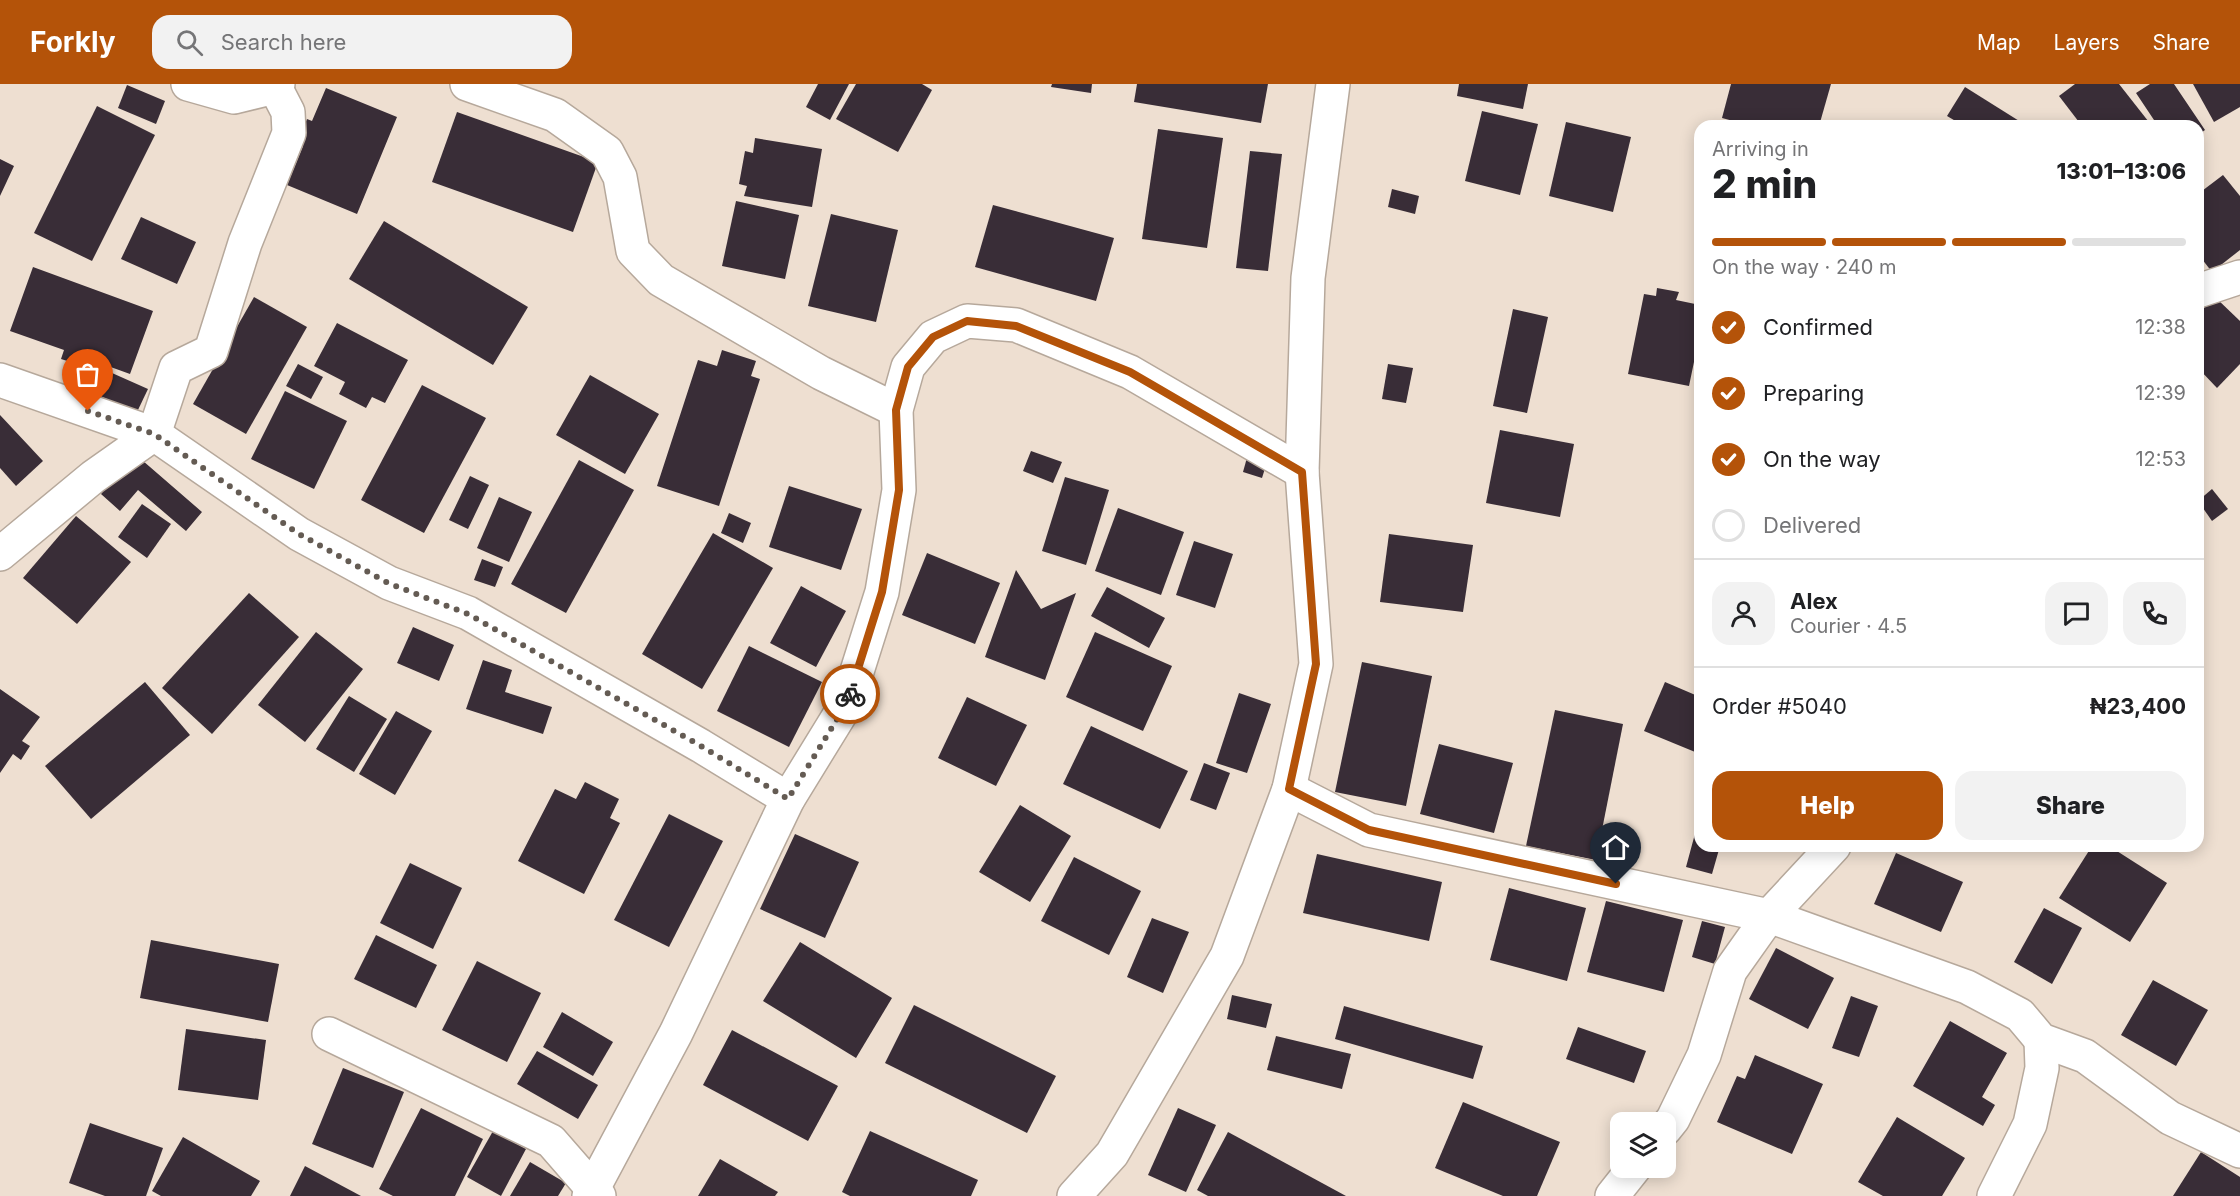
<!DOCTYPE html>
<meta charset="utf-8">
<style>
body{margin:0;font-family:Inter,sans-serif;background:#f2f2f2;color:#202124;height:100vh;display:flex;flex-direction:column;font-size:22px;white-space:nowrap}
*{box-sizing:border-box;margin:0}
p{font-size:20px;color:#757577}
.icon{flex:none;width:33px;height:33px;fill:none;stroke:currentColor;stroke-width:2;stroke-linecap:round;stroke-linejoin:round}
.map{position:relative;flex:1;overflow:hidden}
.sheet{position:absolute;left:1694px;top:36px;width:510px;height:732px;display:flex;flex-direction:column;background:#fff;border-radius:18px;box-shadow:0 3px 15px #0003}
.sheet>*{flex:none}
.tools{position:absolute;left:1610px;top:1028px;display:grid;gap:12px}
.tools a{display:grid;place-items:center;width:66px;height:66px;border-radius:12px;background:#fff;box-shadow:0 3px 15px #0003;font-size:30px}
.pin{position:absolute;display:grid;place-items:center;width:51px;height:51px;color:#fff;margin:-62px -26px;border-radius:50% 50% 50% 0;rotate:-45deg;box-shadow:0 0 6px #0007}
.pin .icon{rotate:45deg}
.courier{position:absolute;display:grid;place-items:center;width:60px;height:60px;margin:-30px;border:4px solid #b45309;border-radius:50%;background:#fff;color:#222;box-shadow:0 2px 8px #0007}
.head em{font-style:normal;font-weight:800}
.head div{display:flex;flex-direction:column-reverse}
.head{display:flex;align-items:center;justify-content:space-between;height:102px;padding:0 18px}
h1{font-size:39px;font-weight:800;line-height:45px}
.bar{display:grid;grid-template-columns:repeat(4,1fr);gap:9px 6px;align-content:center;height:72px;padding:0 18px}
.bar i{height:8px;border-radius:4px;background:#e0e0e0}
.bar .active{background:#b45309}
.bar p{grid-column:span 4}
.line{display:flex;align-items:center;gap:15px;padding:0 18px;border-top:2px solid #e0e0e0}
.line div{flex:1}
.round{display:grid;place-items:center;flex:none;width:63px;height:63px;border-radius:18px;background:#f2f2f2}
ol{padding:0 18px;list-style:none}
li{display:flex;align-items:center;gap:18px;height:66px}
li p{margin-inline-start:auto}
li .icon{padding:6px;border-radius:50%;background:#b45309;color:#fff;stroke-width:4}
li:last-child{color:#757577}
li i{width:33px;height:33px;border:3px solid #e0e0e0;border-radius:50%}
.cta{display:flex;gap:12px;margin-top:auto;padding:12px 18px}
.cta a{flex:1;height:69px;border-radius:18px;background:#b45309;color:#fff;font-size:24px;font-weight:800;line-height:69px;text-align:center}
.cta a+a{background:#f2f2f2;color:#202124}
header{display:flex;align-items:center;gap:36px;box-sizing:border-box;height:84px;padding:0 30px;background:#b45309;color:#fff}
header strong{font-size:28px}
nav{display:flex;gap:33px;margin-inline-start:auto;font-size:21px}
.search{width:420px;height:54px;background:#f2f2f2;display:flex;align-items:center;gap:15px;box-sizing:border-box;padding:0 21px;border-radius:18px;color:#757577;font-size:22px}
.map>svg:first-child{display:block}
</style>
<header>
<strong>Forkly</strong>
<div class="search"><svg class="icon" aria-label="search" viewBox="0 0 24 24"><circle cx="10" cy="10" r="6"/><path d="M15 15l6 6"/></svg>Search here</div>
<nav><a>Map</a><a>Layers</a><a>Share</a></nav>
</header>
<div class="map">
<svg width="2240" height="1112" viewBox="0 0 2240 1112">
<rect width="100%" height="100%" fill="#eedfd1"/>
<!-- building -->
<g fill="#392d37">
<polygon points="818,0 849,0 830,36 806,23"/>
<polygon points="856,0 922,0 932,6 898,68 836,35"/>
<polygon points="1052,0 1092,0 1091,9 1051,3"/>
<polygon points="1137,0 1268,0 1261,39 1134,18"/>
<polygon points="1459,0 1528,0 1523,25 1457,12"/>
<polygon points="1731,0 1831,0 1819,42 1752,42 1722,34"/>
<polygon points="2075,0 2119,0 2152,42 2082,42 2059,12"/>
<polygon points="2150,0 2174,0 2205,46 2198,51 2198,42 2158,42 2136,9"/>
<polygon points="2193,0 2240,0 2240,23 2214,38"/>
<polygon points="127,1 165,17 156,40 118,24"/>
<polygon points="1965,3 2024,40 2022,42 1964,42 1947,32"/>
<polygon points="326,4 397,33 357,130 287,101 303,62 297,59 307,35 312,37"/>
<polygon points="97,22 155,51 92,177 34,149"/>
<polygon points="1482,27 1538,40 1520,111 1465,97"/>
<polygon points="457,28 598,78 573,148 432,98"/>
<polygon points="1566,38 1631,53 1613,128 1549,112"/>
<polygon points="1158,45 1223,54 1207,164 1142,155"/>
<polygon points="755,54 822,65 812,123 744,112 747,102 739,100 745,67 753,69"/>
<polygon points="1250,67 1282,70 1268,187 1236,184"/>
<polygon points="0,75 14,82 0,112"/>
<polygon points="2223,91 2240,112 2240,166 2212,188 2198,170 2198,110"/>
<polygon points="1392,105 1419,112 1415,130 1388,123"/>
<polygon points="736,117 799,131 785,195 722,182"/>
<polygon points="993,121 1114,154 1096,217 975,183"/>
<polygon points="831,130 898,146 876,238 808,222"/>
<polygon points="141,133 196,158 177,200 121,175"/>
<polygon points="384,137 528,223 493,281 349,195"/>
<polygon points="33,183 153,227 130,290 83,273 80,281 61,275 64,266 10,247"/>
<polygon points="1657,204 1679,208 1676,216 1700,221 1700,249 1689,302 1628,290 1644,210 1656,212"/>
<polygon points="254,213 307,243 246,350 193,320"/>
<polygon points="2215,213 2240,237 2240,280 2217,304 2198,284 2198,230"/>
<polygon points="1513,225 1548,233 1527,329 1493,322"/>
<polygon points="337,239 408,276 385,319 372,313 366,324 339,310 345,298 314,282"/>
<polygon points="722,266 756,277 751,292 760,295 719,422 657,402 698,276 717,282"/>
<polygon points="298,280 323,293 311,315 286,302"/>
<polygon points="1388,280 1413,284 1406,319 1382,315"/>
<polygon points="103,285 148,305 137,328 93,309"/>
<polygon points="590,291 659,330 625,390 556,351"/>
<polygon points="422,301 486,334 424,449 361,416"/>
<polygon points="285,307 347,337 314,405 251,375"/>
<polygon points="0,331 43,377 16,402 0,384"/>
<polygon points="1500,346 1574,360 1560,433 1486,419"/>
<polygon points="1031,367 1062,378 1053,399 1023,387"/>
<polygon points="135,370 202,428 186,447 138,406 120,427 101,410"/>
<polygon points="1248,370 1268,375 1262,394 1243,388"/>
<polygon points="579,376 634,406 566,529 511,500"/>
<polygon points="470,392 489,401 468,445 449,436"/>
<polygon points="1065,393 1109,406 1086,481 1042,467"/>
<polygon points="789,402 862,425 841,486 769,463"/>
<polygon points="2212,405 2228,425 2212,437 2198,417"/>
<polygon points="499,413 532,428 509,478 477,464"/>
<polygon points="142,420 171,440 147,474 118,453"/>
<polygon points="1118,424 1184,448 1161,511 1095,487"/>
<polygon points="729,429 751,439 743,459 721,449"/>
<polygon points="76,432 131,478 77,540 23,494"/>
<polygon points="713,449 773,484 702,605 642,570"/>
<polygon points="1389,450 1473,461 1463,528 1380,518"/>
<polygon points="1194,457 1233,470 1215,524 1176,511"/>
<polygon points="927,469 1000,499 975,560 902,531"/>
<polygon points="482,475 503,483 495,503 474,496"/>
<polygon points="1016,486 1041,525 1076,509 1045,596 985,573"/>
<polygon points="801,502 846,527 816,583 770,559"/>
<polygon points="1107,503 1165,534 1149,564 1091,532"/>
<polygon points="249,509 299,553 212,650 162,604"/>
<polygon points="413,543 454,561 439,597 397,579"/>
<polygon points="316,548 363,585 305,658 258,621"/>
<polygon points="1095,548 1172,582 1143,647 1066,613"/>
<polygon points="749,562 822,598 789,663 717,627"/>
<polygon points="483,576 512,586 505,608 552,623 543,650 466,625"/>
<polygon points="1362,578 1432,592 1406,722 1335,708"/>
<polygon points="145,598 190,651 91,735 45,682"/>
<polygon points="1665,598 1700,613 1700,670 1644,647"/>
<polygon points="0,605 40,633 22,657 30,662 21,676 13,670 0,689"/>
<polygon points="1239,609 1271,620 1247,689 1216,679"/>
<polygon points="349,612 387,635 354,688 316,665"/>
<polygon points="967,613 1027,641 996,702 938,674"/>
<polygon points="1555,626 1623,640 1596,776 1526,762"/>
<polygon points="396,627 432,647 395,711 359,690"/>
<polygon points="1091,642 1188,687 1160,745 1063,700"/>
<polygon points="1439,660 1513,679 1494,749 1420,730"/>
<polygon points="1204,679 1230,689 1216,726 1190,716"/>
<polygon points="585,698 619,715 610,734 620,739 584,810 518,777 555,705 576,715"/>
<polygon points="1020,721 1071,752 1030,818 979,788"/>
<polygon points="669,730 723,757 669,863 614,836"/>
<polygon points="1696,746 1700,747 1700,762 1720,762 1712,790 1686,783"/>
<polygon points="795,750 859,778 825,854 760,825"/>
<polygon points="2092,762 2109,762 2167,799 2130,858 2059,814"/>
<polygon points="1896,769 1963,798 1941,848 1874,820"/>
<polygon points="1317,770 1442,798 1429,857 1303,829"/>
<polygon points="1074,773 1141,807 1109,871 1041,837"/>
<polygon points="410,779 462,804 433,865 380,839"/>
<polygon points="1509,804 1586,824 1567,897 1490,876"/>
<polygon points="1606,817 1683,836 1664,908 1587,888"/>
<polygon points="2044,824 2082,844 2052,900 2014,878"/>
<polygon points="1152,834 1189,848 1163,909 1127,893"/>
<polygon points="1702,837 1725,843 1715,880 1692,873"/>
<polygon points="376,851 437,881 416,924 354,895"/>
<polygon points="151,856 279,880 268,938 140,914"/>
<polygon points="800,858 892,914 856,974 763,917"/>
<polygon points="1776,864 1834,894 1808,945 1749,915"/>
<polygon points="477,877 541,909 507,978 442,946"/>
<polygon points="2153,896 2208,926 2176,982 2121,951"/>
<polygon points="1232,911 1272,920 1266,944 1227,935"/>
<polygon points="1851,912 1878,922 1859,973 1832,964"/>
<polygon points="914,921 1056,992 1027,1049 885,979"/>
<polygon points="1344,922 1483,962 1473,995 1335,955"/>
<polygon points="562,928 613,958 593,992 543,963"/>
<polygon points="1950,937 2007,969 1982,1013 1995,1021 1983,1042 1913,1002"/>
<polygon points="1578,943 1646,967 1634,999 1566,975"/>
<polygon points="186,945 266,956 258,1016 178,1006"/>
<polygon points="732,946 838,1002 808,1057 703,1001"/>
<polygon points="1276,952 1351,970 1342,1005 1267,986"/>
<polygon points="537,967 598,1001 578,1035 517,1000"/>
<polygon points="1755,971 1823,1000 1792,1070 1717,1038 1737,992 1745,995"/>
<polygon points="343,984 404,1008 373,1084 312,1060"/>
<polygon points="1463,1018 1560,1058 1537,1112 1503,1112 1435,1084"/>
<polygon points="421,1024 483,1055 455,1112 393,1112 379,1105"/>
<polygon points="1178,1024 1216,1041 1186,1108 1148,1091"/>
<polygon points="1897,1033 1965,1074 1942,1112 1883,1112 1858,1098"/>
<polygon points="90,1039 163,1064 146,1112 105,1112 69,1099"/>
<polygon points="493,1047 526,1065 501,1112 467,1093"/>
<polygon points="870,1047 978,1096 971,1112 850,1112 842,1108"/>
<polygon points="1228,1048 1346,1112 1208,1112 1197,1106"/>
<polygon points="183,1053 260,1097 251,1112 161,1112 152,1107"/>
<polygon points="2201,1068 2240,1093 2240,1112 2173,1112"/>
<polygon points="720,1075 778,1108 775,1112 698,1112"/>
<polygon points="530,1078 566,1099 558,1112 510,1112"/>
<polygon points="305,1082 361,1112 290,1112"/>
</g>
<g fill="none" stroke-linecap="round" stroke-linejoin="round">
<!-- street casing -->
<g stroke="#b6a89b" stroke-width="36">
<g id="street">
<polyline points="188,0 234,13 275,3 278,0"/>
<polyline points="467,0 555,31 607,68 620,93 633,167 661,196 821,289 896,326"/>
<polyline points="2198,207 2240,193"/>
<polyline points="0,296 154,350 299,450 389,499 468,529 701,662 788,715"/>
<polyline points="0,470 93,393 154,350 176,284 211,267 245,159 289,49 288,28 275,3"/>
<polyline points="1289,705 1369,746 1769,832 1967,903 2020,931 2041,956 2085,972 2170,1034 2240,1067"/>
<polyline points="329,950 551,1057 599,1112"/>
<polyline points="1665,1045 1673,1035 1704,971 1730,887 1769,832 1834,762"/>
<polyline points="589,1112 676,949 788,715 847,619 882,508 899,406 896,326 908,283 933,253 967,237 1016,241 1130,288 1302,388"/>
<polyline points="1074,1112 1112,1070 1227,872 1289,705 1316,580 1302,388 1308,194 1333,0"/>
<polyline points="1612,1112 1635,1083"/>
<polyline points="1994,1112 2030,1040 2042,984 2041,956"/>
</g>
</g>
<!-- street -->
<use href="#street" stroke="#fff" stroke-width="33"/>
</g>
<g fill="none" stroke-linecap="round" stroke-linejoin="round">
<!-- done -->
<polyline stroke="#645b53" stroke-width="6" stroke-dasharray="0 10.8" points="88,327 154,350 299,450 388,499 468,530 701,662 788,715 847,619 850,610"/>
<!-- route -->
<polyline stroke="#b45309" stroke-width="8" points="850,610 882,508 899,406 896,326 908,283 933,253 967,237 1016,242 1130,288 1302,388 1316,580 1289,705 1369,746 1616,800"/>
</g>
</svg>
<div class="tools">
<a><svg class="icon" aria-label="layers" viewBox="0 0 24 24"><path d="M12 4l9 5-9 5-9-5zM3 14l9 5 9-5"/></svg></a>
</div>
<div class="pin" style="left:88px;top:327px;background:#ea580c"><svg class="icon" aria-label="bag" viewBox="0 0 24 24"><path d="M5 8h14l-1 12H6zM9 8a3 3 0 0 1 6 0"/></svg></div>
<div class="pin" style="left:1616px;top:800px;background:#1f2937"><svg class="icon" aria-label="home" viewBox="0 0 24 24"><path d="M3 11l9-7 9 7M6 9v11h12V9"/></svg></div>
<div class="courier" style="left:850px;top:610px"><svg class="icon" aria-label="bike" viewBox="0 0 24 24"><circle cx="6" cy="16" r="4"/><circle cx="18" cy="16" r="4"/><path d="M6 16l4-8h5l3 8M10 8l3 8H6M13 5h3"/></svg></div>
<section class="sheet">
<div class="head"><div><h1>2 min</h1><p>Arriving in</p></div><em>13:01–13:06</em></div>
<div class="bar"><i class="active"></i><i class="active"></i><i class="active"></i><i></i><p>On the way · 240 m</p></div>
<ol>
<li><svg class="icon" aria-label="check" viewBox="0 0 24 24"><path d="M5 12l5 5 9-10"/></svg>Confirmed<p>12:38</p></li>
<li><svg class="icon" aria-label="check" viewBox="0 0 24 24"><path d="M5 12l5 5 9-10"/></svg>Preparing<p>12:39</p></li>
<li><svg class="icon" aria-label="check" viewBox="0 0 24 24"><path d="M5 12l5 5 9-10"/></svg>On the way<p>12:53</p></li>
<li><i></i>Delivered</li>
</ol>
<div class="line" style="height:108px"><a class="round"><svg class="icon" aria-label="person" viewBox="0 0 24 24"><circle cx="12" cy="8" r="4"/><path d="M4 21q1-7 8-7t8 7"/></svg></a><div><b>Alex</b><p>Courier · 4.5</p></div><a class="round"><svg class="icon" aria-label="chat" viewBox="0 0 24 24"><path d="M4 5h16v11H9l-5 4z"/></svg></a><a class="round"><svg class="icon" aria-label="phone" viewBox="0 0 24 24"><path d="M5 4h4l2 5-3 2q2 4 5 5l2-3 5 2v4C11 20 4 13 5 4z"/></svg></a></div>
<div class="line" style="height:78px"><div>Order #5040</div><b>₦23,400</b></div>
<div class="cta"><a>Help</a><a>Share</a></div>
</section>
</div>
